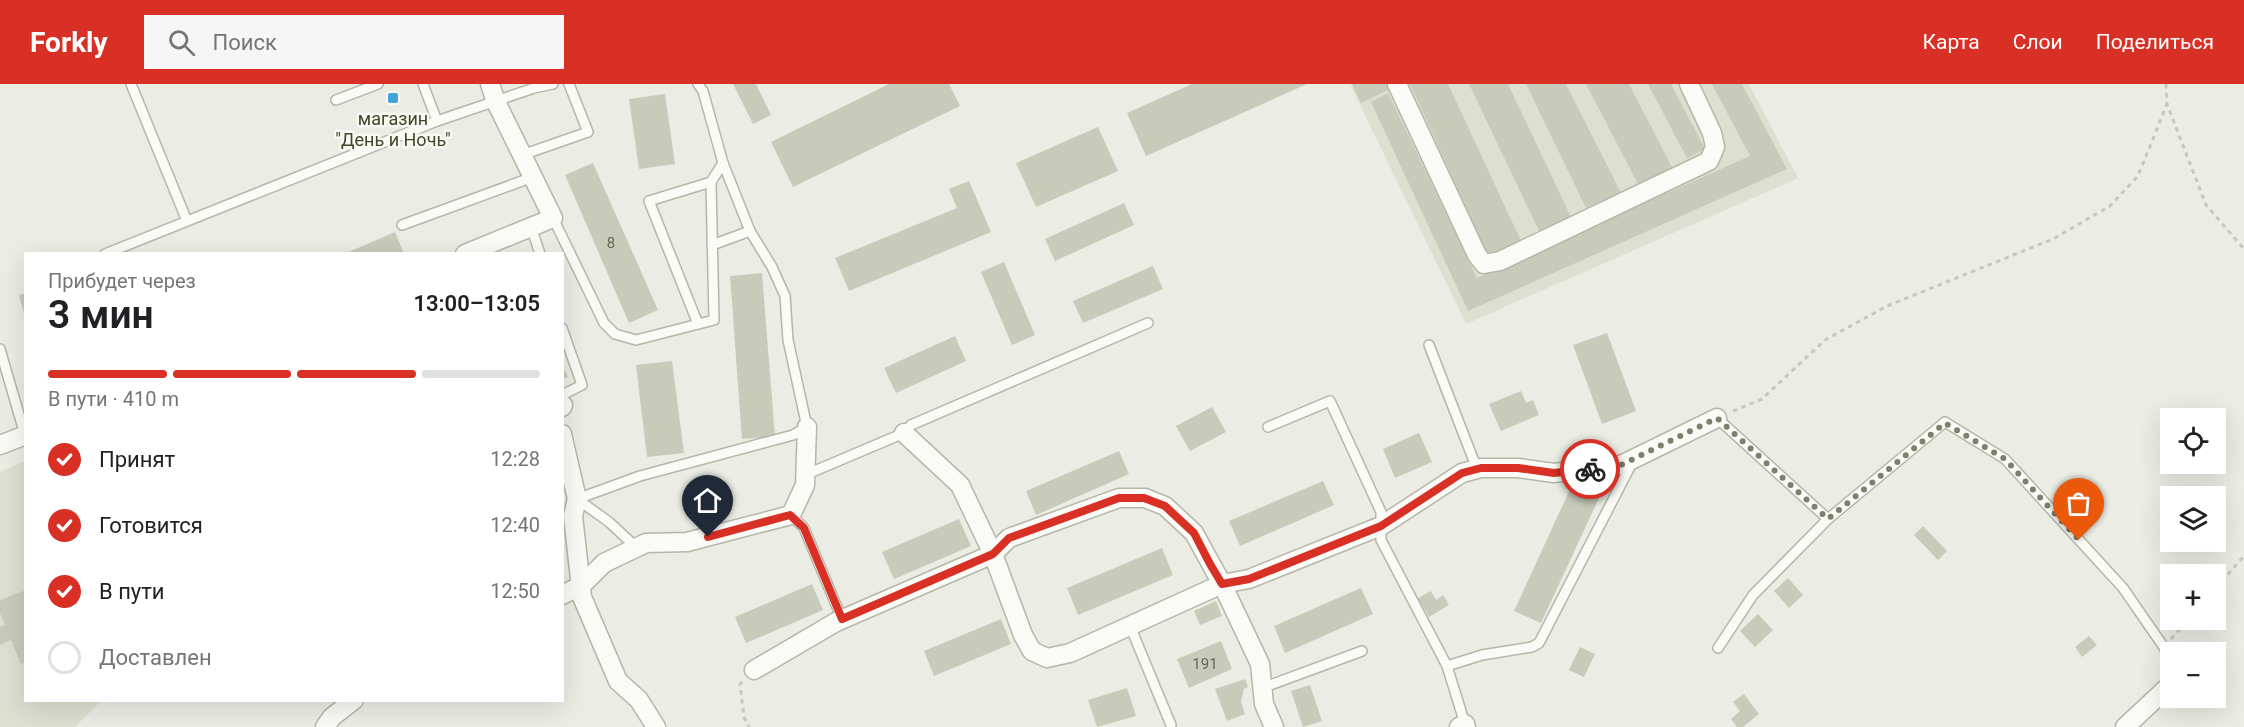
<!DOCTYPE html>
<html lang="ru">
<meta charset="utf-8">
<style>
body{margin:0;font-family:Roboto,sans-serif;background:#f6f6f6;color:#202124;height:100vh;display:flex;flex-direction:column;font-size:22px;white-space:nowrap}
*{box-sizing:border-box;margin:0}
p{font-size:20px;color:#757577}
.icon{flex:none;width:33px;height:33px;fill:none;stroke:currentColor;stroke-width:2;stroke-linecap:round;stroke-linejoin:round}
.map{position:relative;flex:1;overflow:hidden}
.side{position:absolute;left:24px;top:168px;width:540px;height:450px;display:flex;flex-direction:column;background:#fff;border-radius:0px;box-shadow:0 6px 24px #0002}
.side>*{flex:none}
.fabs{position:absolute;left:2160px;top:324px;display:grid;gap:12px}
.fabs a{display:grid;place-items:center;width:66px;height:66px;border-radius:0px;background:#fff;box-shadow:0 6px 24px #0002;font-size:30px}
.pin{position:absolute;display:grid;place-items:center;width:51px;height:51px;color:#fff;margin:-62px -26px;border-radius:50% 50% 50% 0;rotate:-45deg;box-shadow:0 0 6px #0007}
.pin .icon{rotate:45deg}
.courier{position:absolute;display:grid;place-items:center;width:60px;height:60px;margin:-30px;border:4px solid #d93025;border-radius:50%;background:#fff;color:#222;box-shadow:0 2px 8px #0007}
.headline em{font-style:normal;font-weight:600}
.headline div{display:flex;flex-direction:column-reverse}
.headline{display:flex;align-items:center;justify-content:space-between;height:102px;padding:0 24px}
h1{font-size:39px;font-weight:600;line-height:45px}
.bar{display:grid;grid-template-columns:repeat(4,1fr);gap:9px 6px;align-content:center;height:72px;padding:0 24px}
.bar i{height:8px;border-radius:4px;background:#e0e0e0}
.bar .active{background:#d93025}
.bar p{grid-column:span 4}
ol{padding:0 24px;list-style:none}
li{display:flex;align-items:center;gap:18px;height:66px}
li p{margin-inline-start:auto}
li .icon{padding:6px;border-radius:50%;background:#d93025;color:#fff;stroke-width:4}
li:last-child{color:#757577}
li i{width:33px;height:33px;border:3px solid #e0e0e0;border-radius:50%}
header{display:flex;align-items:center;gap:36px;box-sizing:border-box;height:84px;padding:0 30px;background:#d93025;color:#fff}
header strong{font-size:28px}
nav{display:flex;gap:33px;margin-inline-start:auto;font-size:21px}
.search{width:420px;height:54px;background:#f6f6f6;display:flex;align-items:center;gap:15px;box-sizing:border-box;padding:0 21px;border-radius:0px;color:#757577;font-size:22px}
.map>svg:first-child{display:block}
</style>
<header>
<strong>Forkly</strong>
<div class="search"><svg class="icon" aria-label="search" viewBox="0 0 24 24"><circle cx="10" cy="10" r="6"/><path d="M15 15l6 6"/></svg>Поиск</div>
<nav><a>Карта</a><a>Слои</a><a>Поделиться</a></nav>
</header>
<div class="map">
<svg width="2244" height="643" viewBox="0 0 2244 643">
<rect width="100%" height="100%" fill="#ebece4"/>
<!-- built -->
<g fill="#dddfd1">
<polygon points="1350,0 1749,0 1798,94 1466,240"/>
<polygon points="25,377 26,616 101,617 75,643 0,643 0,388"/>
</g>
<!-- building -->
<g fill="#c8cbba">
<polygon points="733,0 756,0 771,31 753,40"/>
<polygon points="889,0 949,0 960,22 793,103 771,58"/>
<polygon points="1192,0 1307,0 1146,72 1127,29"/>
<polygon points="1352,0 1388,0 1390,5 1361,19"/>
<polygon points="1410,0 1448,0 1521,157 1488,171"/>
<polygon points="1469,0 1508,0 1571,133 1540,149"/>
<polygon points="1526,0 1566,0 1621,109 1586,124"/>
<polygon points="1586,0 1629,0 1673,85 1638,100"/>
<polygon points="1648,0 1671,0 1705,65 1687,74"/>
<polygon points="1712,0 1742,0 1787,85 1468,227 1371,18 1388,9 1477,194 1750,72"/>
<polygon points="665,10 675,80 639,85 629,15"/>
<polygon points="1098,43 1118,87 1036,123 1016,79"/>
<polygon points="593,79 658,226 629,239 565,91"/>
<polygon points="969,97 991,148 849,207 835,174 957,124 949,105"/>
<polygon points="1124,119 1134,141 1055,177 1045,155"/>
<polygon points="395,148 404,170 344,170"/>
<polygon points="1004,178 1035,251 1012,261 981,188"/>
<polygon points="1153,182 1163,205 1083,239 1073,217"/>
<polygon points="762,189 775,353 742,355 730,192"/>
<polygon points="26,209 26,234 25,234 19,211"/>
<polygon points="1607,249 1636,327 1602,340 1573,261"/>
<polygon points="955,252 966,277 896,309 884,284"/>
<polygon points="672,277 684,369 647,373 636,281"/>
<polygon points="562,281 568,293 562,295"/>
<polygon points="1521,307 1526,319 1533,316 1539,331 1501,347 1489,320"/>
<polygon points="1212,323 1226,348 1190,367 1176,342"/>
<polygon points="1419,349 1432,378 1395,394 1383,365"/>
<polygon points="1119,367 1129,390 1036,431 1026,407"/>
<polygon points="1323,397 1334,421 1240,462 1229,437"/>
<polygon points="1573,399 1600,412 1541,539 1514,527"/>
<polygon points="959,435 971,462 894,495 882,468"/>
<polygon points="1923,442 1947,467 1938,476 1914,451"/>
<polygon points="1162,464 1173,491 1078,531 1067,504"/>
<polygon points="1788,494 1803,511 1789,524 1774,507"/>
<polygon points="812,500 823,526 746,559 735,533"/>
<polygon points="1361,504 1373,530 1285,569 1274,542"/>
<polygon points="26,506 26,578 21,580 11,556 0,561 0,543 5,541 0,529 0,516"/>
<polygon points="1431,507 1436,516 1443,511 1449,521 1429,533 1418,514"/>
<polygon points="1216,517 1222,532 1200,541 1194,527"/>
<polygon points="1758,530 1773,546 1755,563 1740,547"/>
<polygon points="1001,535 1011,560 934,592 924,567"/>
<polygon points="2089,552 2097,561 2082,573 2075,563"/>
<polygon points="1221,557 1232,585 1189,604 1177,575"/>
<polygon points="1580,563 1595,570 1584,593 1569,586"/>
<polygon points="1245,595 1248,603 1244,605 1241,618 1245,630 1227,637 1215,605"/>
<polygon points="1310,601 1322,637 1303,643 1291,607"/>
<polygon points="1127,604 1136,632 1097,643 1088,616"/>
<polygon points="1744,610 1759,630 1743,643 1737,643 1731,635 1740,627 1733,618"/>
</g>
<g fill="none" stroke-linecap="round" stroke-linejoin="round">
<!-- lane casing -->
<g stroke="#b5b7a8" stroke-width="12">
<g id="lane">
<polyline points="131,0 187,137"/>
<polyline points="423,0 437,37"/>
<polyline points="336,16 378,0"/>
<polyline points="522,71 588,48 569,0"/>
<polyline points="553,134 604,239 615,250 636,256 714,236 711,98 723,79"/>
<polyline points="402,141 533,93"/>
<polyline points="531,142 540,170"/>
<polyline points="712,161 750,147"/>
<polyline points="105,170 437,37 534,4 553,0"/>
<polyline points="698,240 649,117 711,98"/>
<polyline points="562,244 582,301 562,311"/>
<polyline points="1429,261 1477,385"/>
<polyline points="0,265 25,351"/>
<polyline points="1717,334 1828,435"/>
<polyline points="1268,343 1330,317 1381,428 1381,456 1447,582"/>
<polyline points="805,391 904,349 911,341 1148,239"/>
<polyline points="577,415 640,392 793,351 807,343 788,256 785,212 772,183 750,147 723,79 703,7 698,0"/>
<polyline points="577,415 609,438 637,464"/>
<polyline points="791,431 804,444 842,535"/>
<polyline points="1130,542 1171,641"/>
<polyline points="1718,564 1753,511 1828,435 1945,338 2005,375 2123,504 2170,572"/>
<polyline points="1262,604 1362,567"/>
<polyline points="1465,640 1447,582 1482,571 1532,563 1539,559 1633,377"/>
</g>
</g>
<!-- street casing -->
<g stroke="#b5b7a8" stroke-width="21">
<g id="street">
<polyline points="1397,0 1477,171 1484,180 1500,177 1709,77 1715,63 1712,49 1689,0"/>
<polyline points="465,170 553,134 496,18 490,0"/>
<polyline points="562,323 563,321"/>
<polyline points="904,349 960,401 993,470 1023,551 1032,567 1047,574 1070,569 1222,500 1249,495 1381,442 1462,389 1481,384 1518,384 1554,389 1621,381 1717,334"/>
<polyline points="562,350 577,415 573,432 582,513 618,597 639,616 656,643"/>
<polyline points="0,361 26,351"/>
<polyline points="562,511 582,501 604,479 646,459 687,458 791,431 805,401 807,343"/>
<polyline points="754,586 836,538 993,470 1009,454 1119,414 1145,414 1165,422 1194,449 1222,500 1260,580 1264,620 1274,643"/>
<polyline points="325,643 332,633 354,616"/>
<polyline points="1459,643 1465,640 1466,643"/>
<polyline points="2125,643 2170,601"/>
</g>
</g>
<!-- path -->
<g stroke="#c6c8be" stroke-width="3" stroke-dasharray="4.5 4.5" stroke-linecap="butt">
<polyline points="2166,0 2167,20 2206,121 2244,165"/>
<polyline points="1733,327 1762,315 1825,256 1887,222 2053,155 2110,122 2138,92 2167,20"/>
<polyline points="2216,504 2244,472"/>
<polyline points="2171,555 2188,536"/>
<polyline points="742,598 740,600 744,633 749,643"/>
</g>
<!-- lane -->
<use href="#lane" stroke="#fafaf7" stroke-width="9"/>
<!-- street -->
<use href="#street" stroke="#fafaf7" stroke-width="18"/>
</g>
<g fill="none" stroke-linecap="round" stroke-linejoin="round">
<!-- done -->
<polyline stroke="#7d806b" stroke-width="6" stroke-dasharray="0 10.8" points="1590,385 1621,381 1717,334 1828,435 1945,339 2005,375 2079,456"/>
<!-- route -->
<polyline stroke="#d93025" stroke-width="8" points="708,453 790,431 804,444 842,535 993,470 1009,454 1119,414 1144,414 1165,422 1194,449 1210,480 1222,500 1249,495 1381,442 1462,389 1481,384 1518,384 1554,389 1590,385"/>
</g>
<!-- markers -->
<rect fill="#42a3d8" stroke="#f9f9f4" stroke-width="2" x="387" y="8" width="12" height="12" rx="3"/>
<g text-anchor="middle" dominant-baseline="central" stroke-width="5" stroke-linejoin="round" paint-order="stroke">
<!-- number labels -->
<g font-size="15" fill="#64674e">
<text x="611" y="159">8</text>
<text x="1205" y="580">191</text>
</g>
<!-- poi labels -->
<g font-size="18" fill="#42462a" stroke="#f9f9f4">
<text x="393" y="34">магазин<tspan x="393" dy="21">"День и Ночь"</tspan></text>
</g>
</g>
</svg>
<div class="fabs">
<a><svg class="icon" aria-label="locate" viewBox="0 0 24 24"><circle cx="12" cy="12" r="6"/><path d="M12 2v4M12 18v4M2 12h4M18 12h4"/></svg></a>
<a><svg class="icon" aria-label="layers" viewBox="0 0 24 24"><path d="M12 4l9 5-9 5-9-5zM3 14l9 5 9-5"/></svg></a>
<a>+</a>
<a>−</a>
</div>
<div class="pin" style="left:2079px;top:456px;background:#ea580c"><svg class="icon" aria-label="bag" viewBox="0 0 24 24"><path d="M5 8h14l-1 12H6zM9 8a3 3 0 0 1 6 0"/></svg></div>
<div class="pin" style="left:708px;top:453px;background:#1f2937"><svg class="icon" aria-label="home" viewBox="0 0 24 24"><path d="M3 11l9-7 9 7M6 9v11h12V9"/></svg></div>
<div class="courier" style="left:1590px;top:385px"><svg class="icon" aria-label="bike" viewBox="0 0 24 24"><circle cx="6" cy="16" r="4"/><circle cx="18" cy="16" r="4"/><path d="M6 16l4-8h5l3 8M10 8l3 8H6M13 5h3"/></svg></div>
<section class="side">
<div class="headline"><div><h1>3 мин</h1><p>Прибудет через</p></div><em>13:00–13:05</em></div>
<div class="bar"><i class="active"></i><i class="active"></i><i class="active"></i><i></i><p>В пути · 410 m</p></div>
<ol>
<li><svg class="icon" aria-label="check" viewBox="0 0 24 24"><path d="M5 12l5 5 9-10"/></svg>Принят<p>12:28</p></li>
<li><svg class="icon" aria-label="check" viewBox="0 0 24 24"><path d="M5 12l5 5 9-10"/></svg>Готовится<p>12:40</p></li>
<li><svg class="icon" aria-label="check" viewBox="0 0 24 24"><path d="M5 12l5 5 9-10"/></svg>В пути<p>12:50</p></li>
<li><i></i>Доставлен</li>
</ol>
</section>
</div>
